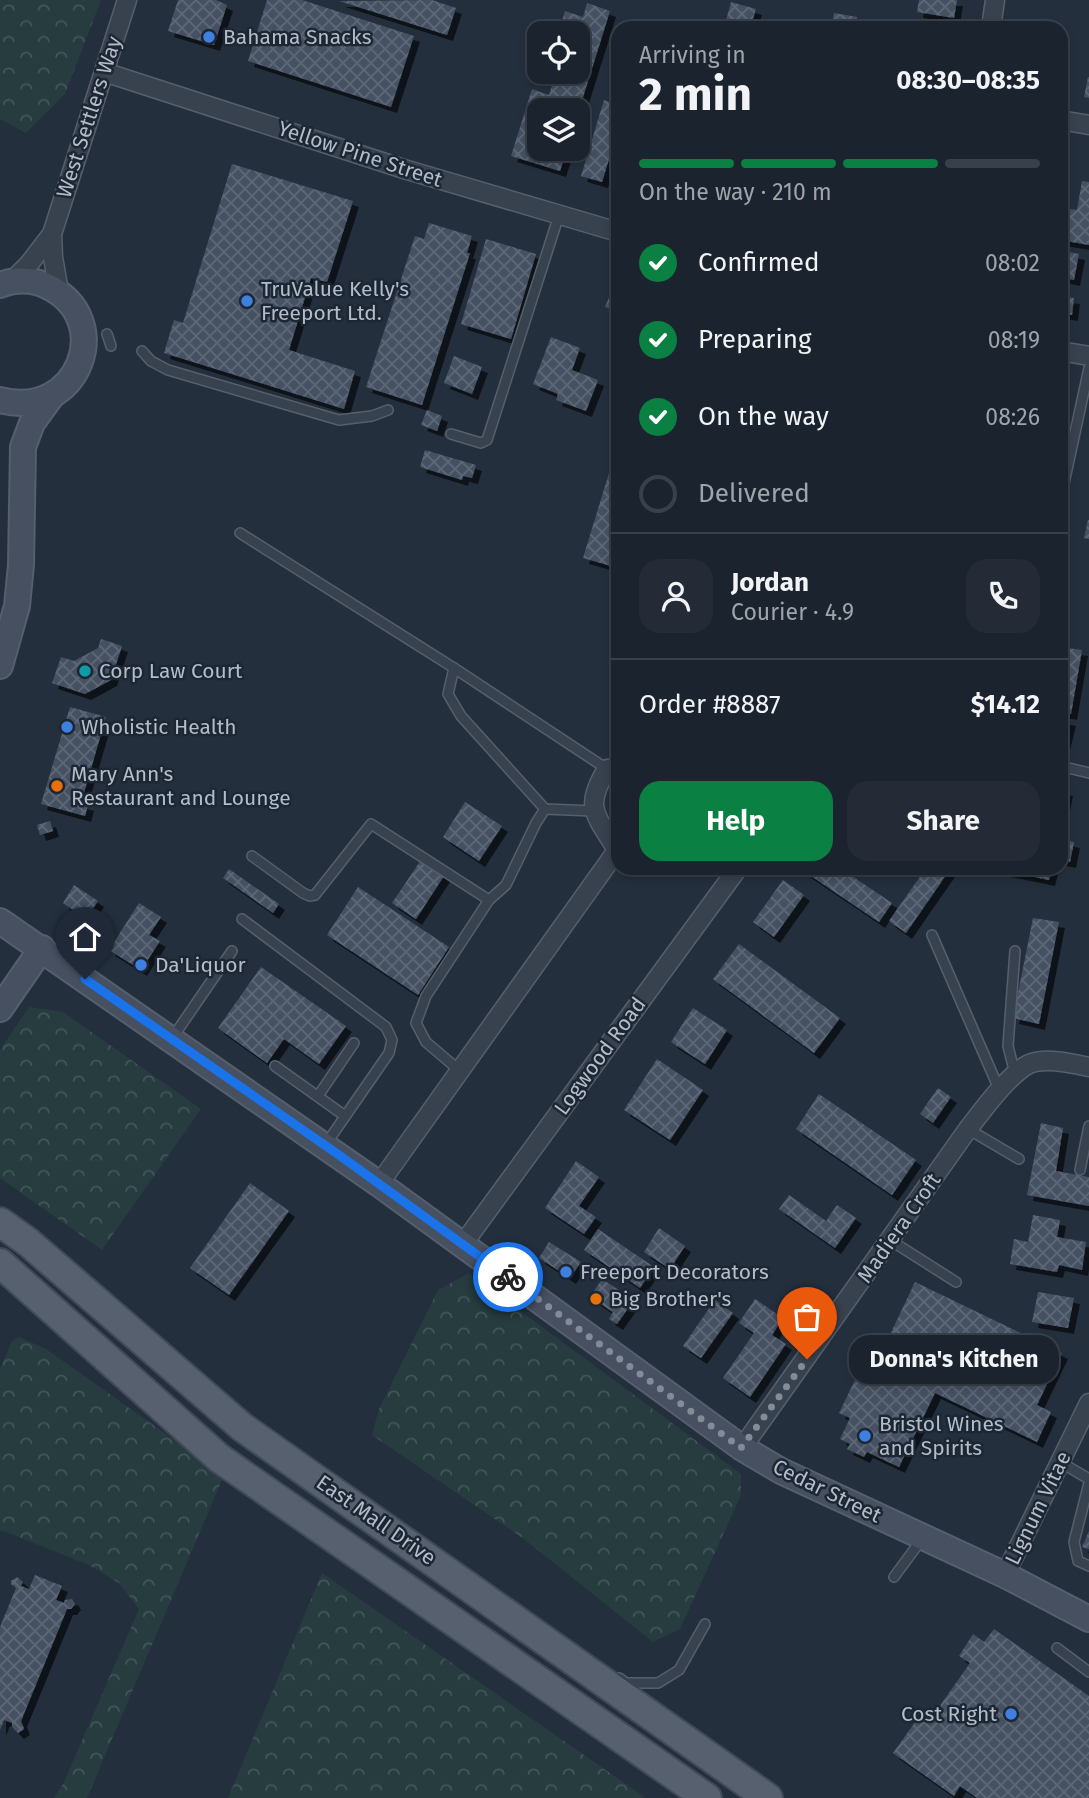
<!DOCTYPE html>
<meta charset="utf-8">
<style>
body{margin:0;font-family:"Fira Sans",sans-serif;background:#242b36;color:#f1f3f6;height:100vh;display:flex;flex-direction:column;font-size:26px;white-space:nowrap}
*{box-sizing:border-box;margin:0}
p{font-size:23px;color:#a0a4aa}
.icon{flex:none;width:38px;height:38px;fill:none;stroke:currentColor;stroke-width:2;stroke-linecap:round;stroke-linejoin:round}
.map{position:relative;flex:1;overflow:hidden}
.drawer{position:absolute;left:611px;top:21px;width:457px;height:854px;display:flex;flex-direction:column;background:#1b232e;border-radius:21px;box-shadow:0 4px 10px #0003,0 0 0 2px #39404a}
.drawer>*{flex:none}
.controls{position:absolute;left:527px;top:21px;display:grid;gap:14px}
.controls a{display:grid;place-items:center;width:63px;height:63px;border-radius:14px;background:#1b232e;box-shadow:0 4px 10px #0003,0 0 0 2px #39404a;font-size:35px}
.pin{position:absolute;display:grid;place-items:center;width:60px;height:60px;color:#fff;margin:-72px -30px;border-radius:50% 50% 50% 0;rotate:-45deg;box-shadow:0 0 7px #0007}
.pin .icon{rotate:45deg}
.courier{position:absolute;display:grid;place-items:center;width:70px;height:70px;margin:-35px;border:5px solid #1a73e8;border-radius:50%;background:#fff;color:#222;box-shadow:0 2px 9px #0007}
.bubble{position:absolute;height:49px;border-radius:21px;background:#1b232e;box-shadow:0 4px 10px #0003,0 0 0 2px #39404a;font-size:23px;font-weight:700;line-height:49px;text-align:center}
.headline em{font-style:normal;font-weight:700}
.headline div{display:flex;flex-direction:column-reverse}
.headline{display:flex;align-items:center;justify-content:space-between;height:119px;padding:0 28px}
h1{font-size:46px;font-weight:700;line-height:52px}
.bar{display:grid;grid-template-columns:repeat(4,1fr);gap:10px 7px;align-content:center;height:84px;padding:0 28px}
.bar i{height:9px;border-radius:5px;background:#39404a}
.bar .current{background:#0b8043}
.bar p{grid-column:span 4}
.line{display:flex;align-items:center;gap:18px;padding:0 28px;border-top:2px solid #39404a}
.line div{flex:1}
.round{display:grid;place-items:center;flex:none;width:74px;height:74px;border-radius:21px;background:#242b36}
ol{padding:0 28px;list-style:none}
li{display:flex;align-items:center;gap:21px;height:77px}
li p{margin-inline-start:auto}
li .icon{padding:7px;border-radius:50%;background:#0b8043;color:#fff;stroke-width:4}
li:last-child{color:#a0a4aa}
li i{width:38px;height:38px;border:4px solid #39404a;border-radius:50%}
.action{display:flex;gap:14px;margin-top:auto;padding:14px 28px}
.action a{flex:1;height:80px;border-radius:21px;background:#0b8043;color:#fff;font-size:28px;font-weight:700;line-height:80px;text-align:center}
.action a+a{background:#242b36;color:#f1f3f6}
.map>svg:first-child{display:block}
</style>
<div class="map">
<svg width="1089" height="1798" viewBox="0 0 1089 1798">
<defs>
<pattern id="forest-crowns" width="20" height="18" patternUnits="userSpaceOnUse" patternTransform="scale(1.75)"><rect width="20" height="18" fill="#263c3f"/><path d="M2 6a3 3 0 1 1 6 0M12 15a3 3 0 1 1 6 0" fill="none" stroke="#435659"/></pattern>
<pattern id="building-cross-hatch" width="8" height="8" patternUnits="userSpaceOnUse" patternTransform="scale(1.75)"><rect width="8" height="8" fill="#455162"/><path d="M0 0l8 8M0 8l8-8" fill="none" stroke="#5d6877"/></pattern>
<filter id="shadow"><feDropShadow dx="6" dy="6" stdDeviation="0" flood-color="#0009"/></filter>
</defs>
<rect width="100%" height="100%" fill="#242f3e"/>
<!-- forest -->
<g fill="url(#forest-crowns)">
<polygon points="0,0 101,0 65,94 26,133 0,119"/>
<polygon points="29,1007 63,1012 201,1109 102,1250 0,1178 0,1050"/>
<polygon points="469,1273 741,1474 741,1495 680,1629 653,1642 524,1539 372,1435 379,1409 438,1290"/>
<polygon points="19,1337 46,1349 224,1475 87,1798 54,1798 64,1782 139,1609 119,1583 89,1565 6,1532 0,1531 0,1369 12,1341"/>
<polygon points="322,1573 646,1798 228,1798"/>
</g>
<!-- building -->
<g fill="url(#building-cross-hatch)" filter="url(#shadow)">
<polygon points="178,0 216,0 227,5 214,45 168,31"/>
<polygon points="267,0 302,0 414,36 391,107 248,61"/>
<polygon points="432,0 456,8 447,35 339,1"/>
<polygon points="919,0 957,0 954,18 917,12"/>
<polygon points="731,2 756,9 750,28 724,28"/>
<polygon points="587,3 610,11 579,110 539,110 539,149 567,149 560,171 511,156 532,89 549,95 553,82 562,85 565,75 557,72 578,72 578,33 558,33 565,11 583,17"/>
<polygon points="834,13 857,17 855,28 831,28"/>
<polygon points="1088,77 1089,77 1089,98 1084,97"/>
<polygon points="604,100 618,105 618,130 602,182 581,176"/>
<polygon points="232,164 353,201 327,282 311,278 289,350 355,371 344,409 164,353 174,320 183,323"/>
<polygon points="1082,181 1089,182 1089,245 1060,240 1060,207 1077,210"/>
<polygon points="429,223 472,236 467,253 470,253 422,405 366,387 415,236 424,239"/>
<polygon points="486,239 536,254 511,339 461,324"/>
<polygon points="1060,250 1079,254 1074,280 1060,277"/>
<polygon points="613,288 618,290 618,312 605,307"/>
<polygon points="1060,296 1074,298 1072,315 1060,313"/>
<polygon points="551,337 580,348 572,370 598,380 586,411 556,400 558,394 533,384"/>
<polygon points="454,356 482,367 472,394 444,383"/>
<polygon points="427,410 442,416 437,431 421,425"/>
<polygon points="425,450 476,465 472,478 463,476 462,480 420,467"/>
<polygon points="609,473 618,475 618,568 583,558"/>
<polygon points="1088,520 1089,520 1089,539 1084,538"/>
<polygon points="101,639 122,646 111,680 85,694 52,683 61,657 74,661 98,648"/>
<polygon points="1060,647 1082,650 1071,714 1060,712"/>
<polygon points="70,707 106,717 81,803 88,805 85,816 41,804"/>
<polygon points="1060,718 1070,720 1064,744 1060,743"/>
<polygon points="1060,789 1067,790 1062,816 1060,816"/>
<polygon points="465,802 502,826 479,861 443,837"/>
<polygon points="50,821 53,831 40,835 37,825"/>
<polygon points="1060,839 1074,842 1070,862 1060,860"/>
<polygon points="421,860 444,876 416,919 392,903"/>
<polygon points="808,868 840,868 892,903 879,922 805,872"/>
<polygon points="926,868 951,868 906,933 889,921"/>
<polygon points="990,868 1052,868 1049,880"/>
<polygon points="229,869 279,904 273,913 223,878"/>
<polygon points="783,880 804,895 774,937 753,922"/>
<polygon points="74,885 98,901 86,919 63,903"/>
<polygon points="358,887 449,947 418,995 327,935"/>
<polygon points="139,903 161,917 149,935 160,941 141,970 109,950"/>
<polygon points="1033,918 1059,922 1039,1024 1013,1018"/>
<polygon points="739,944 840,1018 814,1053 713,979"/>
<polygon points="261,967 346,1026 319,1064 284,1039 267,1063 218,1028"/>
<polygon points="693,1008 727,1030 705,1064 671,1042"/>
<polygon points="657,1059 703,1090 670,1140 624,1110"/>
<polygon points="938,1088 951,1097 933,1123 920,1114"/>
<polygon points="819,1094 916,1160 892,1195 796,1129"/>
<polygon points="1041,1123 1063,1128 1056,1171 1089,1177 1089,1206 1027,1195"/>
<polygon points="576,1161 599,1177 579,1206 596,1217 584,1234 545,1208"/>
<polygon points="250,1183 289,1211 229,1295 190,1268"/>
<polygon points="789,1195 826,1221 837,1205 856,1218 835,1248 779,1209"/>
<polygon points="1033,1215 1060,1220 1057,1237 1086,1242 1082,1270 1059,1265 1057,1272 1010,1264 1014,1239 1028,1242"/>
<polygon points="659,1228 685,1246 670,1269 644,1252"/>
<polygon points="598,1229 654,1267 640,1288 584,1250"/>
<polygon points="549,1242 581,1262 570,1278 539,1258"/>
<polygon points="602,1279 634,1300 617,1324 609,1319 613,1312 590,1297"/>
<polygon points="915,1282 1062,1353 1037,1405 1051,1412 1037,1442 935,1393 899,1467 867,1452 864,1457 847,1449 850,1444 840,1439 850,1418 839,1413 858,1374 869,1379"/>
<polygon points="1038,1292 1074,1298 1068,1328 1032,1322"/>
<polygon points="755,1299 783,1318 772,1335 786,1344 750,1397 723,1378 754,1333 739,1323"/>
<polygon points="715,1300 733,1313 701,1358 683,1346"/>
<polygon points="1089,1531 1089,1549 1082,1547"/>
<polygon points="35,1575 62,1586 56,1600 64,1603 65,1600 72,1599 75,1604 71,1609 67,1609 21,1721 24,1729 18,1733 12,1727 12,1723 4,1720 0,1730 0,1627 16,1588 11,1584 11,1581 17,1577 23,1582 21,1586 29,1589"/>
<polygon points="994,1629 1089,1696 1089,1798 977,1798 960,1786 954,1796 893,1753 923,1711 932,1717 970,1663 959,1656 973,1634 984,1642"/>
</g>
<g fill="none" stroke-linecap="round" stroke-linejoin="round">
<!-- lane casing -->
<g stroke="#565f6c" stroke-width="12">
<g id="lane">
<polyline points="107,334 111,346"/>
<polyline points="142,351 151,361 168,370 339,420 372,416 388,410"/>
<polyline points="451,434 481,443 487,440 559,215"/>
<polyline points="1060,502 1089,368"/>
<polyline points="240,533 454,668 607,769"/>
<polyline points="454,668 448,694 461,716 545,809"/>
<polyline points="1060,766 1089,773"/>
<polyline points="252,856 303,893 310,896 315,895 371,824 489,900"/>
<polyline points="869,869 869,868"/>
<polyline points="242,919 386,1027 392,1040 389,1053 326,1144"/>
<polyline points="932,935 999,1089"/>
<polyline points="1015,951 1008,1046 1015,1074"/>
<polyline points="173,1037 232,951"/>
<polyline points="275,1066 345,1116"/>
<polyline points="460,1071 426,1042 416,1023 426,996 489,900 506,885 536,823 545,809 593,811"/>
<polyline points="318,1096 354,1043"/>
<polyline points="968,1129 1019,1159"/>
<polyline points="1080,1170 1089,1126"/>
<polyline points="890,1240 956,1282"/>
<polyline points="1060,1462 1089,1479"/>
<polyline points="1089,1483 1074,1542 1078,1561 1089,1566"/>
<polyline points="894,1577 922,1539"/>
<polyline points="1057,1648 1089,1672"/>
<polyline points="619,1678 626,1683 658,1683 679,1670 705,1624"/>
</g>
</g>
<!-- street casing -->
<g stroke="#565f6c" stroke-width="21">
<g id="street">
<polyline points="991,28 995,0"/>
<polyline points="104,72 404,169 618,232"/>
<polyline points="1060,120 1089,125"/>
<polyline points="12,281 29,264 52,234"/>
<polyline points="59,292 53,257 52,234 127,0"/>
<polyline points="1060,351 1089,356"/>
<path d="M617,850C596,815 583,808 607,769L618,767"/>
<polyline points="379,1184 618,849"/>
<polyline points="463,1244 738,868"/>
<path d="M742,1448L968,1129C982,1111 1009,1074 1029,1064C1045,1057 1072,1063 1089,1067"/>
<polyline points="1005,1575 1089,1403"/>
</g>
</g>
<!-- secondary casing -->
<g stroke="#565f6c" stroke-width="28">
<g id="secondary">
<path d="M0,285C16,279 32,279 47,286C117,319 79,421 0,400"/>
<polyline points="0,666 17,606 21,565 23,447 32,423 51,397"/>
<polyline points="0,921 379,1184 742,1448 781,1471 1005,1575 1089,1619"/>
<polyline points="0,1009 42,948"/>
</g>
</g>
<!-- primary casing -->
<g stroke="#414a57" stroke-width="32">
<g id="primary">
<polyline points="0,1222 28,1242 242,1427 768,1798"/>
<polyline points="0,1263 219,1458 707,1798"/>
</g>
</g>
<!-- lane -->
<use href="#lane" stroke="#38414e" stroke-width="9"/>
<!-- street -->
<use href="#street" stroke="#38414e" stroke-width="18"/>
<!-- secondary -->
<use href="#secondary" stroke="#465061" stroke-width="24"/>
<!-- primary -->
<use href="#primary" stroke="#56606e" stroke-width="28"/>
</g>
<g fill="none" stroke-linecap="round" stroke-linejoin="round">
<!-- done -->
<polyline stroke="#828b98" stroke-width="7" stroke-dasharray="0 12.6" points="508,1277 741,1448 807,1359"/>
<!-- route -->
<polyline stroke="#1a73e8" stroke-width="9" points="85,979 339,1155 508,1277"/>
</g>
<!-- markers -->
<g fill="#3f7fe0" stroke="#1d2633" stroke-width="2.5">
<circle cx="209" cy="37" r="7"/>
<circle cx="247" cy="301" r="7"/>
<circle cx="67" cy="727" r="7"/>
<circle cx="141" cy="965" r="7"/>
<circle cx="566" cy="1272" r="7"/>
<circle cx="865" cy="1436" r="7"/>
<circle cx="1011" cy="1714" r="7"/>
</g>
<circle fill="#0f9aa8" stroke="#1d2633" stroke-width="2.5" cx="85" cy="671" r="7"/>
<g fill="#e8710a" stroke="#1d2633" stroke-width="2.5">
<circle cx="57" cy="786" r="7"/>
<circle cx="596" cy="1299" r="7"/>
</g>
<g text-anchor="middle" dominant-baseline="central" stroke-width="5" stroke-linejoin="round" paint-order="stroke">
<!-- poi labels -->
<g font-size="21" fill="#b4bcc9" stroke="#1d2633" text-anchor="start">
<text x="223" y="37">Bahama Snacks</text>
<text x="261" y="289">TruValue Kelly's<tspan x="261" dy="24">Freeport Ltd.</tspan></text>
<text x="99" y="671">Corp Law Court</text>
<text x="81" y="727">Wholistic Health</text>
<text x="71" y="774">Mary Ann's<tspan x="71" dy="24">Restaurant and Lounge</tspan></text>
<text x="155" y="965">Da'Liquor</text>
<text x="580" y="1272">Freeport Decorators</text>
<text x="610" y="1299">Big Brother's</text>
<text x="879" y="1424">Bristol Wines<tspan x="879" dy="24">and Spirits</tspan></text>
<text x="997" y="1714" text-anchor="end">Cost Right</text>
</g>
<!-- street labels -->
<g font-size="21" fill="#b4bcc9" stroke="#1d2633">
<text transform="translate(89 117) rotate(-72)">West Settlers Way</text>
<text transform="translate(360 154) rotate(18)">Yellow Pine Street</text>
<text transform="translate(600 1056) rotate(-54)">Logwood Road</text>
<text transform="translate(899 1228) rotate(-55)">Madiera Croft</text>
<text transform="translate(827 1491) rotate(26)">Cedar Street</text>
<text transform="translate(1038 1508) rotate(-64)">Lignum Vitae</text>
<text transform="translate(376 1520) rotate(35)">East Mall Drive</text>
</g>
</g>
</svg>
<div class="controls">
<a><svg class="icon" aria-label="locate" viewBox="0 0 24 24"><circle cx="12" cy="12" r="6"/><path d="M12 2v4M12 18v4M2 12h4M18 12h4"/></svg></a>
<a><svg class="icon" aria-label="layers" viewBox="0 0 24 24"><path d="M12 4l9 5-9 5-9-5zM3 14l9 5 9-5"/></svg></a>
</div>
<div class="pin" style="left:807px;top:1359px;background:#ea580c"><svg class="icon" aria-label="bag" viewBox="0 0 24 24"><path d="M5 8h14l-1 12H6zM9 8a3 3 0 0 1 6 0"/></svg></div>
<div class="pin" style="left:85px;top:979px;background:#1f2937"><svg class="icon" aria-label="home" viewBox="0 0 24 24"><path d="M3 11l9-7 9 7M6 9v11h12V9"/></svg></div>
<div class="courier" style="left:508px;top:1277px"><svg class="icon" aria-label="bike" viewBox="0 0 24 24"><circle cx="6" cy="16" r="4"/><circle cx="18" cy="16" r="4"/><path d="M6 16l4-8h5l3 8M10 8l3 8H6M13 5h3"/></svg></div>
<div class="bubble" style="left:849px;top:1335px;width:210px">Donna's Kitchen</div>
<section class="drawer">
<div class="headline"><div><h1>2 min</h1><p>Arriving in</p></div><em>08:30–08:35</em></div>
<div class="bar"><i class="current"></i><i class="current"></i><i class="current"></i><i></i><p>On the way · 210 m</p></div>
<ol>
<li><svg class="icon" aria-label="check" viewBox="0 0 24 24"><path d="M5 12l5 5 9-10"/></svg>Confirmed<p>08:02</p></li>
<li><svg class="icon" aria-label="check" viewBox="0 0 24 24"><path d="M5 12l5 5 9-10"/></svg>Preparing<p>08:19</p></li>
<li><svg class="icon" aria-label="check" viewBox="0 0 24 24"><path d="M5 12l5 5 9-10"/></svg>On the way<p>08:26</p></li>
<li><i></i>Delivered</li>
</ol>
<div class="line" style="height:126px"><a class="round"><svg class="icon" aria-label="person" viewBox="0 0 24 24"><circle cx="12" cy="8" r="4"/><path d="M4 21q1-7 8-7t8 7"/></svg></a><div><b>Jordan</b><p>Courier · 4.9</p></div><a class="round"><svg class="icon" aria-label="phone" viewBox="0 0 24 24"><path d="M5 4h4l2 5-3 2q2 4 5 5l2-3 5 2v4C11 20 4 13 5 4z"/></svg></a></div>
<div class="line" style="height:91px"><div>Order #8887</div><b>$14.12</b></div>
<div class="action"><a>Help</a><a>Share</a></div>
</section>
</div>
